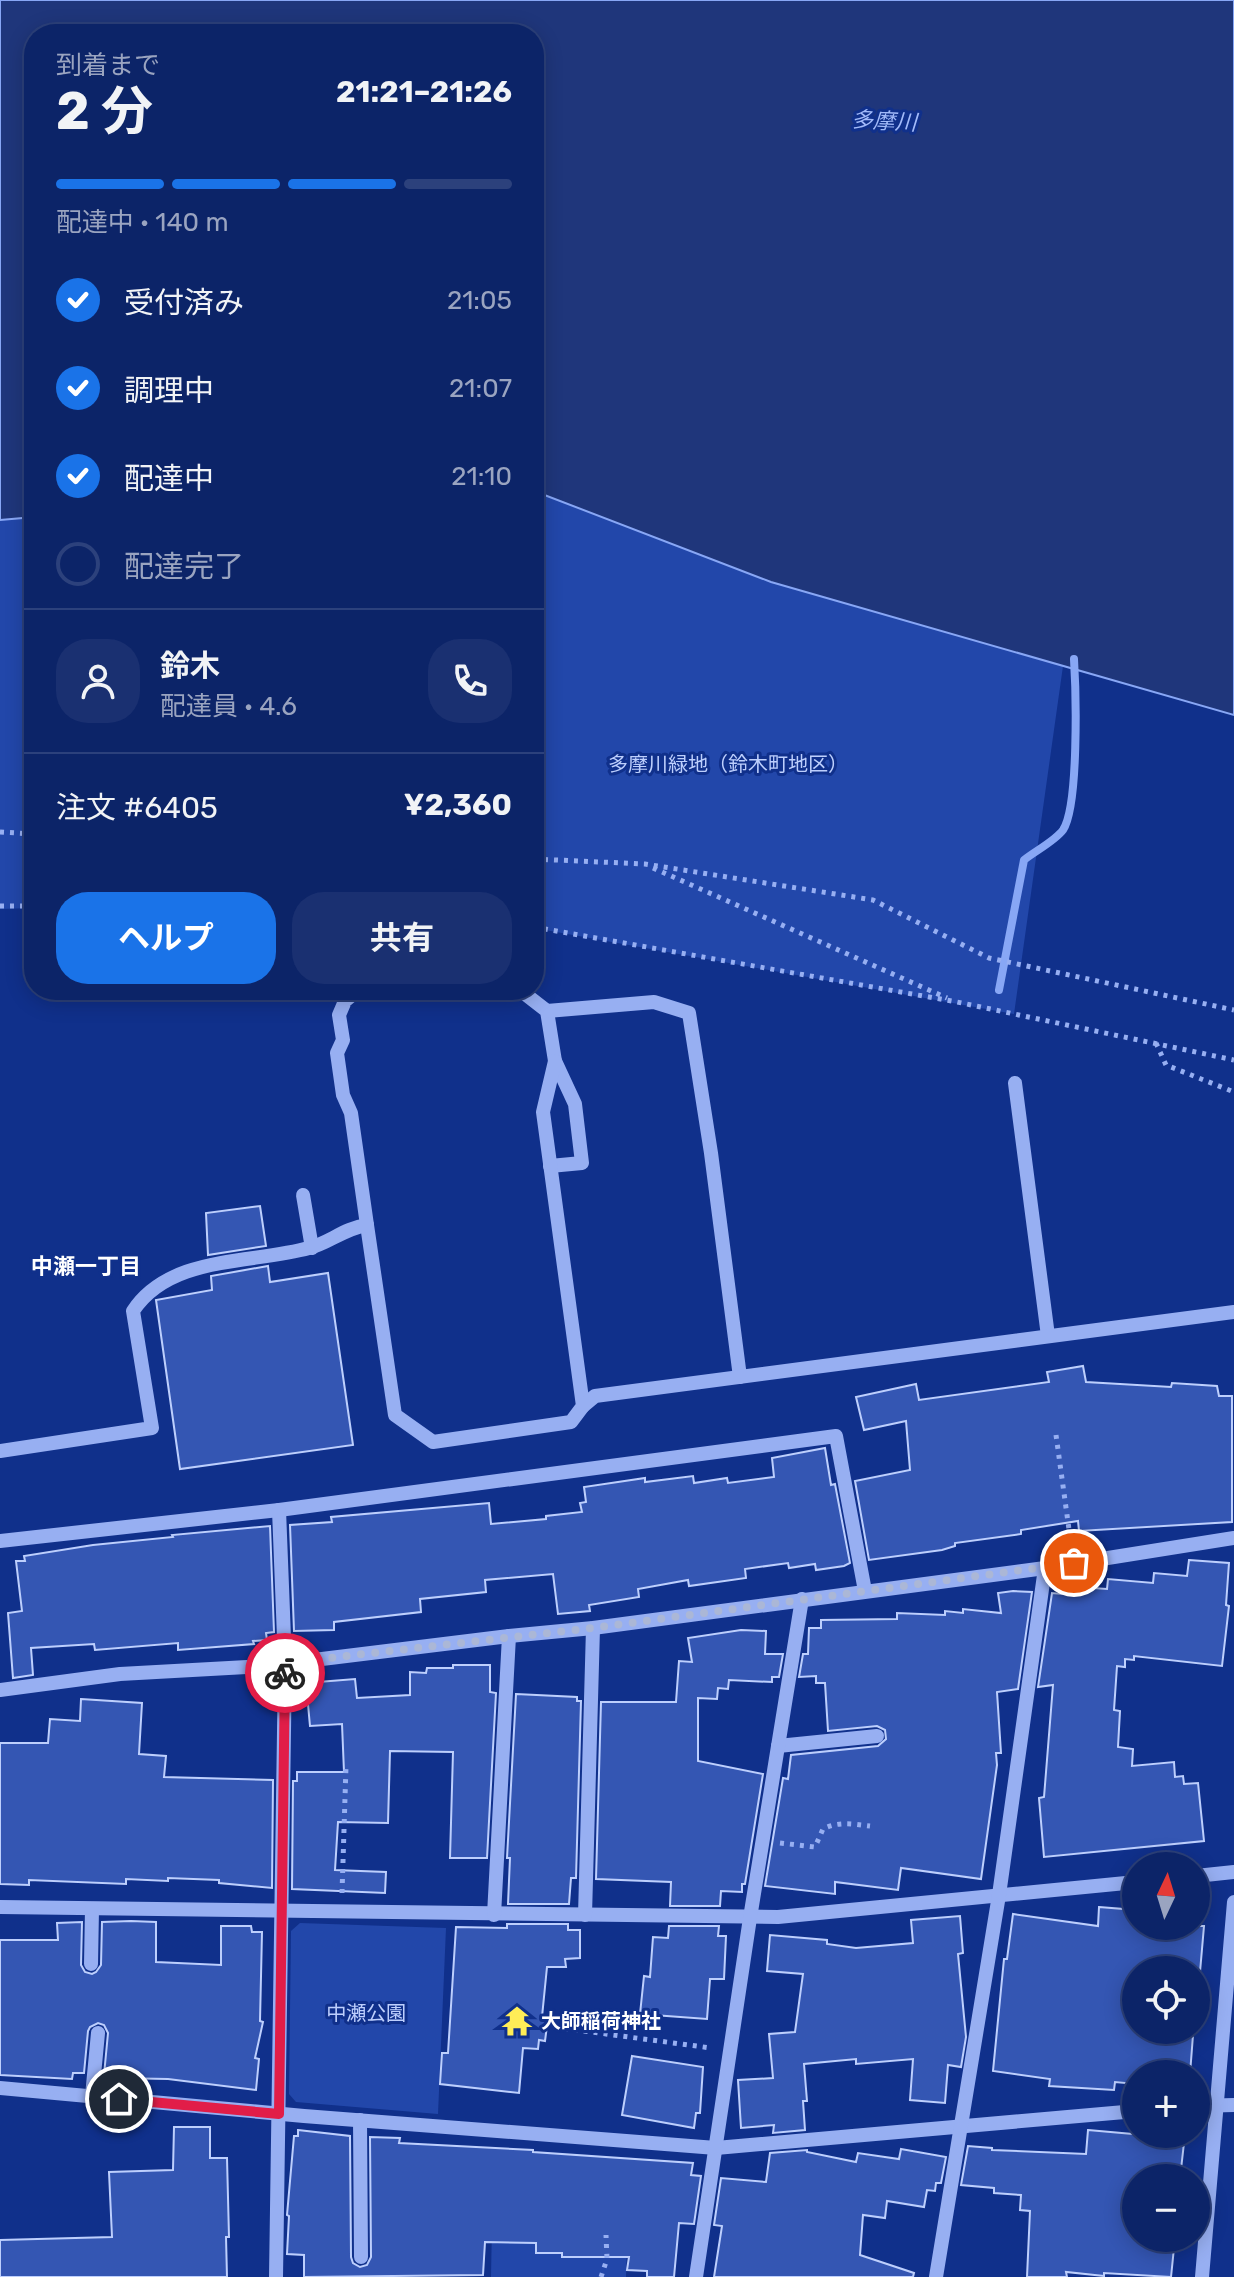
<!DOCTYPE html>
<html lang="ja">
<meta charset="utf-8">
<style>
body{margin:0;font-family:Rubik,"Noto Sans JP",sans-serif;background:#1a3071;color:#f1f3f6;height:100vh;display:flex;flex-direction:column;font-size:30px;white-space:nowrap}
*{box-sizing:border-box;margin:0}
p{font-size:26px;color:#9aa4c0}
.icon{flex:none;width:44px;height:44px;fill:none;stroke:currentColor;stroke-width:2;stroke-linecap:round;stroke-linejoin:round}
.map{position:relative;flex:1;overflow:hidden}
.sheet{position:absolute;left:24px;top:24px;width:520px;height:976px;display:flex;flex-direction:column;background:#0c2468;border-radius:32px;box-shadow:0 4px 20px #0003,0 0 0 2px #2c417c}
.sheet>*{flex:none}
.needle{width:52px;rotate:4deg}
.fabs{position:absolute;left:1122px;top:1852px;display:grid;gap:16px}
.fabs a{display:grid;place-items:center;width:88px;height:88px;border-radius:50%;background:#0c2468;box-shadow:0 4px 20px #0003,0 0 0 2px #2c417c;font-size:40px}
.pin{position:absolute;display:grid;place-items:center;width:68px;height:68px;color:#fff;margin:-34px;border:4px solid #fff;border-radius:50%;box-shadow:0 2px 8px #0007}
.courier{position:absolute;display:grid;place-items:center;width:80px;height:80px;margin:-40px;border:6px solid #e11d48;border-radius:50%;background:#fff;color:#222;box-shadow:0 2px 10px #0007}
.headline em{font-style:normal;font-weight:700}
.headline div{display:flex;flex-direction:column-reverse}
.headline{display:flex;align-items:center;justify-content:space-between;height:136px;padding:0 32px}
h1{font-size:52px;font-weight:700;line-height:60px}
.bar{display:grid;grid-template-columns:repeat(4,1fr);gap:12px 8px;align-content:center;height:96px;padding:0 32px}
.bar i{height:10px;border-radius:6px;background:#2c417c}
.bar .selected{background:#1a73e8}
.bar p{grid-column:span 4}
.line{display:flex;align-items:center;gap:20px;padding:0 32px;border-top:2px solid #2c417c}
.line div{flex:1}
.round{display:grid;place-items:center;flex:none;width:84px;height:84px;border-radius:32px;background:#1a3071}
ol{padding:0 32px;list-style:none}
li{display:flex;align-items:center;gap:24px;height:88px}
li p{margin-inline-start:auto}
li .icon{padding:8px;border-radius:50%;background:#1a73e8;color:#fff;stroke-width:4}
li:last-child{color:#9aa4c0}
li i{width:44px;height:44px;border:4px solid #2c417c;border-radius:50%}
.primary-button{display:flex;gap:16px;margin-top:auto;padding:16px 32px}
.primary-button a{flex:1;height:92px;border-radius:32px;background:#1a73e8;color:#fff;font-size:32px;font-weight:700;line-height:92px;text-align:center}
.primary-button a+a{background:#1a3071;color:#f1f3f6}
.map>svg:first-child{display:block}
</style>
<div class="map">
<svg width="1234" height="2277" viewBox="0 0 1234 2277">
<rect width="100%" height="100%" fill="#10308b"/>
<!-- green -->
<g fill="#2247aa">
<polygon points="534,489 907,621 1063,666 1014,1014 534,928"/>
<polygon points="34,517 34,908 0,909 0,520"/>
<polygon points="300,1923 446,1928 438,2114 296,2102 289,2094 291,1931"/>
<polygon points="628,2204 626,2277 491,2277 492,2225"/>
</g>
<!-- water -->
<polygon fill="#1f367b" stroke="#88a7f5" stroke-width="2" points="0,0 1234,0 1234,715 771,582 534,491 534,34 34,34 34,517 0,520"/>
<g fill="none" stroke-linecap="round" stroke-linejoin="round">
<!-- stream -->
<path stroke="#88a7f5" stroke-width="8" d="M999,990L1024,860C1035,851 1055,841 1063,830C1079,806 1076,691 1074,659"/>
</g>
<!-- building -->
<g fill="#3456b3" stroke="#bdcffd" stroke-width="2">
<polygon points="260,1206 266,1246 208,1255 206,1213"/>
<polygon points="268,1266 270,1282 328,1273 353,1445 180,1469 156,1300 212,1290 211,1276"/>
<polygon points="1083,1366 1086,1382 1171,1387 1172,1383 1217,1386 1219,1396 1232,1396 1232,1522 1079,1531 1078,1521 1021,1530 1021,1534 955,1543 955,1546 942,1550 869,1560 855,1481 910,1470 906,1421 864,1430 856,1397 916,1384 919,1400 1049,1382 1047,1372"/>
<polygon points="825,1448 831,1485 835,1484 850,1563 844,1566 816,1570 815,1564 789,1568 788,1563 745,1569 746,1578 689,1586 688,1580 638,1589 639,1597 589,1605 590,1611 558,1614 553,1574 485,1580 486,1592 420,1599 421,1612 334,1622 334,1630 294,1631 290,1525 332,1522 331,1517 489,1503 491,1524 546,1519 546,1516 582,1512 580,1503 586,1502 584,1487 645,1478 645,1482 693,1476 694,1483 727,1478 728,1483 774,1477 772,1458"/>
<polygon points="270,1526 274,1632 266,1633 267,1640 253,1641 254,1644 178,1650 178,1643 95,1650 94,1644 31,1648 33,1675 13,1678 8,1613 22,1611 16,1561 25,1561 24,1556 93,1545 173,1537 172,1535"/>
<polygon points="1189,1560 1229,1563 1226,1605 1229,1606 1222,1666 1134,1656 1134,1660 1125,1659 1125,1667 1117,1666 1114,1710 1120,1711 1118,1747 1133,1749 1132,1766 1174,1762 1175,1777 1183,1776 1184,1784 1198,1783 1204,1841 1044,1857 1039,1798 1044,1797 1053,1685 1038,1687 1052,1593 1062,1594 1063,1586 1107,1589 1108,1579 1153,1583 1154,1573 1187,1576"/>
<polygon points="1013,1591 1032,1592 1018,1689 997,1692 1001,1753 996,1753 997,1765 981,1879 901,1868 898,1890 835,1882 835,1894 765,1886 783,1778 788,1779 791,1755 878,1746 886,1739 885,1730 877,1726 828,1731 825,1683 816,1683 816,1676 799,1677 803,1654 808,1654 809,1628 821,1628 821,1620 897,1619 897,1613 945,1615 945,1611 963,1613 963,1609 1001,1613 998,1593"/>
<polygon points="741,1630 766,1631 765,1654 783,1654 779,1677 772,1677 772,1682 729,1680 728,1689 718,1688 717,1699 698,1698 698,1761 763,1774 745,1884 742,1884 742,1892 721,1891 720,1906 670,1906 671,1882 596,1879 601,1702 676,1702 679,1661 692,1662 688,1638"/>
<polygon points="453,1665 490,1665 490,1692 496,1693 487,1858 450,1858 453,1752 390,1751 388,1823 338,1822 335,1870 386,1872 385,1893 292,1889 293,1781 297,1781 297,1772 344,1772 342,1724 310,1726 306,1683 355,1679 357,1698 410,1695 410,1672 426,1673 427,1668 453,1668"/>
<polygon points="516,1694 577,1697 577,1701 581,1701 576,1878 571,1878 569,1904 508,1904 510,1858 507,1858"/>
<polygon points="81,1699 142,1703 139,1754 166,1756 164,1777 273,1780 272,1888 219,1883 219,1880 168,1878 168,1881 126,1879 126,1884 29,1880 29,1885 0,1884 0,1743 48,1743 50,1719 80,1721"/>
<polygon points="1099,1907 1136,1910 1136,1926 1204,1926 1200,1972 1136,1970 1136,2030 1193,2035 1190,2074 1136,2074 1136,2084 1115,2082 1114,2090 1049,2086 1050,2079 993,2071 1004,1959 1007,1959 1013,1914 1098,1926"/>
<polygon points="960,1916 963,1953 958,1954 966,2037 961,2067 948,2065 945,2103 910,2100 913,2059 856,2064 856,2059 804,2064 807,2101 803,2101 805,2130 773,2133 774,2125 741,2128 738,2080 773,2078 769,2034 795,2032 803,1974 767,1971 770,1935 827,1940 827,1944 856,1948 913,1943 911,1920"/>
<polygon points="131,1921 156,1922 156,1962 221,1965 221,1926 251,1926 252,1932 262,1932 260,2021 263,2022 255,2058 259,2059 256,2090 168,2079 116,2078 117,2076 104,2075 108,2033 104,2025 98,2023 90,2027 88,2031 84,2073 73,2073 72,2079 0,2075 0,1940 58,1940 57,1923 82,1922 81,1965 85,1972 92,1974 96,1972 101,1965 102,1922"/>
<polygon points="507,1924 568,1924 568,1930 580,1930 580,1958 565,1959 566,1967 547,1967 542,2017 548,2018 545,2041 539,2040 538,2049 523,2048 519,2093 440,2084 442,2053 448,2053 456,1927 507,1928"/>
<polygon points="669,1926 719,1926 718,1936 726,1936 724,1979 710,1979 707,2019 640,2014 644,1976 650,1977 653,1937 668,1938"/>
<polygon points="632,2056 703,2067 700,2113 696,2113 694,2128 622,2115"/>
<polygon points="174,2127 210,2127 210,2158 227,2158 229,2237 226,2237 227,2277 0,2277 0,2240 112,2237 109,2172 173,2170"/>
<polygon points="298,2130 350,2136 351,2257 353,2263 360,2267 367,2265 371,2257 370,2137 400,2138 399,2143 533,2150 533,2152 693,2163 691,2175 701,2176 694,2224 679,2223 674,2277 647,2277 647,2271 627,2270 629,2257 562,2257 562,2253 536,2253 536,2243 485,2242 483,2275 304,2277 304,2255 287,2254 289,2216 287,2215 294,2136 298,2136"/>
<polygon points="1088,2130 1133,2134 1185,2134 1180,2178 1136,2176 1136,2238 1175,2238 1171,2277 1104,2273 1104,2276 1066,2272 1067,2277 1027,2277 1030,2211 1020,2210 1021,2195 994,2193 994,2188 961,2185 968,2146 992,2148 992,2150 1086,2154"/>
<polygon points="901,2149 946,2157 941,2183 936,2183 935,2191 927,2190 924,2207 887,2201 885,2218 863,2215 860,2255 914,2273 913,2277 714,2277 722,2226 714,2225 721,2178 766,2182 770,2153 807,2150 807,2152 856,2162 858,2153 899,2159"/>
</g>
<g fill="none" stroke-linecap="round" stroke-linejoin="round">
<!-- path -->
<g stroke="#97aff2" stroke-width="5" stroke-dasharray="4 6" stroke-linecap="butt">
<polyline points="0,832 34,834"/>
<polyline points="534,859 645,864 873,900 989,958 1234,1010"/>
<polyline points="653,868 947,998"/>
<polyline points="0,906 34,906"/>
<polyline points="534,927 957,1002 1234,1060"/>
<polyline points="1156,1043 1166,1065 1234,1092"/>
<polyline points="1056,1435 1071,1544"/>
<path d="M780,1843L815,1847L823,1829C839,1821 852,1824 870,1826"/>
<polyline points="342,1893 346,1766"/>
<polyline points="554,2027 711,2048"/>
<polyline points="601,2277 607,2259 606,2235"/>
</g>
<!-- minor -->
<g stroke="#97aff2" stroke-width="14">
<polyline points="520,990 547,1011 555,1061 575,1104 582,1163 550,1166"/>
<polyline points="547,1011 654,1002 689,1013 711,1153 740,1377"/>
<polyline points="1015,1083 1048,1336"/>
<polyline points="303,1195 312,1248"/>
<polyline points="367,1225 395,1415 433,1442 571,1422 583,1406 543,1112 555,1061"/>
<polyline points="583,1406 595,1396 1234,1312"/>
<path d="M0,1451L152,1428L133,1311C170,1255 251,1264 309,1248C329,1243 345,1228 367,1225L351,1113L343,1095L337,1053L343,1040L339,1015L345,1001L358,990"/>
<polyline points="0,1541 279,1510 836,1436 865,1591"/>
<polyline points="0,1690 120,1674 265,1666 509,1636 593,1628 1045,1568 1234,1538"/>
<polyline points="778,1746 877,1736"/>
<polyline points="1196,1876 1234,1872"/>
<polyline points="0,1907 778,1917 1136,1882"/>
<polyline points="494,1915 509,1636"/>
<polyline points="585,1915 593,1628"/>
<polyline points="91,1964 92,1909"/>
<polyline points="0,2088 304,2116 716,2148 1136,2111"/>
<polyline points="92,2096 98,2033"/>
<polyline points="1196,2106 1234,2105"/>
<polyline points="360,2120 361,2257"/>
<polyline points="276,2277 285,1663 279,1510"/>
<polyline points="696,2277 750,1918 802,1599"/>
<polyline points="936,2277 999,1895 1045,1568"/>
<polyline points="1202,2277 1234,1902"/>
</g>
</g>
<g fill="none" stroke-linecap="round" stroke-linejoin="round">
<!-- done -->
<polyline stroke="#abb7d6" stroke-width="8" stroke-dasharray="0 14.4" points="285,1673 285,1663 593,1628 1074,1563"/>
<!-- route -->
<polyline stroke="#e11d48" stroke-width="10" points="119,2099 279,2114 285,1673"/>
</g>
<!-- icons -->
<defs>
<g id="temple-bare" transform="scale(2.4)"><path d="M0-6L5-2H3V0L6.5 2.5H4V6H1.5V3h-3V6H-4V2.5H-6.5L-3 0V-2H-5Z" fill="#ffed57" stroke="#10308b" stroke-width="2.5" paint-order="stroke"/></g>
</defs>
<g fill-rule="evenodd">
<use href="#temple-bare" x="517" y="2021"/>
</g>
<g text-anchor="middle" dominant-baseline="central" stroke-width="6" stroke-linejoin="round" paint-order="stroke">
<!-- park labels -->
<g font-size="20" fill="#bdcffd" stroke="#10308b">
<text x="728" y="764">多摩川緑地（鈴木町地区）</text>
<text x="366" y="2013">中瀬公園</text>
</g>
<!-- poi labels -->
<g font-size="20" font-weight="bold" fill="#fff" stroke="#10308b" text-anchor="start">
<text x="541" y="2021">大師稲荷神社</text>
</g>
<!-- water labels -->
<g font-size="22" font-style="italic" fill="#a2baf9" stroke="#10308b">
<text transform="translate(884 121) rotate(3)">多摩川</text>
</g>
<!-- neighbourhood labels -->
<g font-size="22" font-weight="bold" fill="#fff" stroke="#10308b">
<text x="86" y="1266">中瀬一丁目</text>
</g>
</g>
</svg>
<div class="fabs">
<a><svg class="needle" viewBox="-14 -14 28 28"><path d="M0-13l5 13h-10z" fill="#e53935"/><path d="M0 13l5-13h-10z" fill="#9aa4c0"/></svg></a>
<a><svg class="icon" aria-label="locate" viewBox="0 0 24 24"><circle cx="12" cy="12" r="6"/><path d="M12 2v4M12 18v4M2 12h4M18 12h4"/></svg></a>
<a>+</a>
<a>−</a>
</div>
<div class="pin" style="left:1074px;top:1563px;background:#ea580c"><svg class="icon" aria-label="bag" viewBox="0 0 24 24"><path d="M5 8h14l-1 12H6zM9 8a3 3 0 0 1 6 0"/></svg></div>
<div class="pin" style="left:119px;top:2099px;background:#1f2937"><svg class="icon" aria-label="home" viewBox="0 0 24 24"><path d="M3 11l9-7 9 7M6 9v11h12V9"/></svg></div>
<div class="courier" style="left:285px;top:1673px"><svg class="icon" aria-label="bike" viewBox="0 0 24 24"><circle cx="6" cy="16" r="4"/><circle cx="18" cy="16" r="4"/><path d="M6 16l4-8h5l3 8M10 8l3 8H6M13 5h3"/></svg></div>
<section class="sheet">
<div class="headline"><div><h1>2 分</h1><p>到着まで</p></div><em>21:21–21:26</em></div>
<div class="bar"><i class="selected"></i><i class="selected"></i><i class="selected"></i><i></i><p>配達中 · 140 m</p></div>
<ol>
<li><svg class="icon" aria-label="check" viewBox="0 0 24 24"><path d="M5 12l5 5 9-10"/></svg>受付済み<p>21:05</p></li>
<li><svg class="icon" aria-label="check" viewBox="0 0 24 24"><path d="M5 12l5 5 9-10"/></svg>調理中<p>21:07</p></li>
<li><svg class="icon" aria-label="check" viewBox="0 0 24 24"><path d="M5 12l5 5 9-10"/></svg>配達中<p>21:10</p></li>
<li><i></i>配達完了</li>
</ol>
<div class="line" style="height:144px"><a class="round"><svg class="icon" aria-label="person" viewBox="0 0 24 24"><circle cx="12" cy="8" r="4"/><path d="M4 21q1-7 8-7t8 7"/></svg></a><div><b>鈴木</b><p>配達員 · 4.6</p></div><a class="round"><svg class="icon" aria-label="phone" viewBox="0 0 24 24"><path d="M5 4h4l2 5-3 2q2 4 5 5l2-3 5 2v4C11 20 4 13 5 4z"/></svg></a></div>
<div class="line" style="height:104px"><div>注文 #6405</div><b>¥2,360</b></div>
<div class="primary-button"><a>ヘルプ</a><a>共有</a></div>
</section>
</div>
